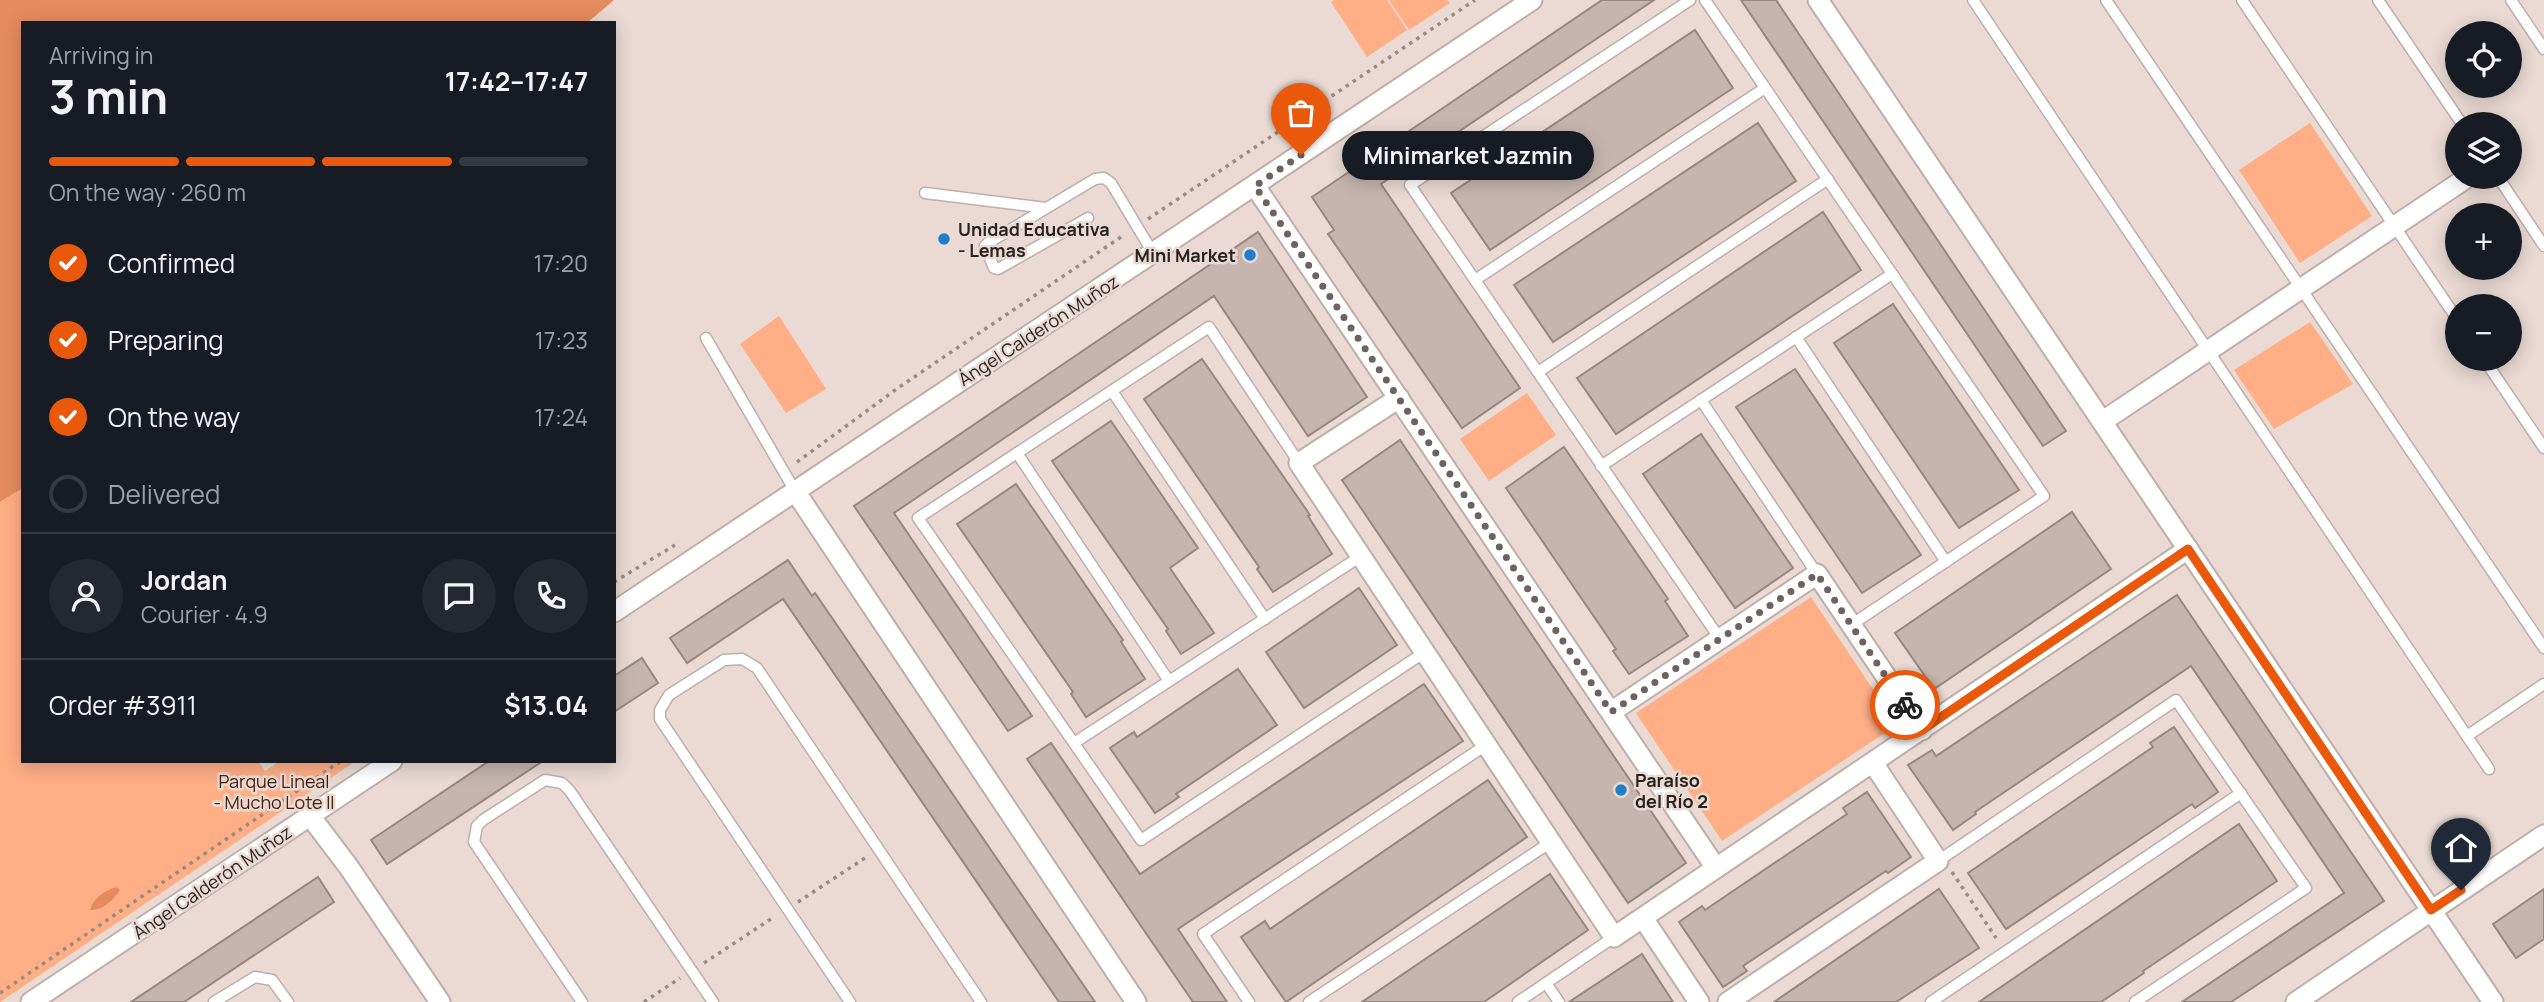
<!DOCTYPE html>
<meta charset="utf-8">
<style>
body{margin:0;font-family:Manrope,sans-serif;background:#242831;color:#f1f3f6;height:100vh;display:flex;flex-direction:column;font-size:26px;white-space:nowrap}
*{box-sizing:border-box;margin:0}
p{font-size:23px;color:#9ea1a6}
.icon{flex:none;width:38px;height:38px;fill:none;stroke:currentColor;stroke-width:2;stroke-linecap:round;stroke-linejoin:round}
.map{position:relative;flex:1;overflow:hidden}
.sheet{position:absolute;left:21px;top:21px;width:595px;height:742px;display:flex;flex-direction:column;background:#171b24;border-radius:0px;box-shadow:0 4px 18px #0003}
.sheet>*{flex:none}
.buttons{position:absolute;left:2445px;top:21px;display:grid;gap:14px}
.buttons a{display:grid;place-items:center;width:77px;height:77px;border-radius:50%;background:#171b24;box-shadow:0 4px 18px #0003;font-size:35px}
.pin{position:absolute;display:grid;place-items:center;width:60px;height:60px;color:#fff;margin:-72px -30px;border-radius:50% 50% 50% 0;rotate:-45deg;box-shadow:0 0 7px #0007}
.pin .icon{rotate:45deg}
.courier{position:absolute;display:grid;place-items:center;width:70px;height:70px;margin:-35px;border:5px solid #ea580c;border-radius:50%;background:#fff;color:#222;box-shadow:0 2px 9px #0007}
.bubble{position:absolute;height:49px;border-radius:24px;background:#171b24;box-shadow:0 4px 18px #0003;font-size:23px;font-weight:700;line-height:49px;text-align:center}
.headline em{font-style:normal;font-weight:700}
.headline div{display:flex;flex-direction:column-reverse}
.headline{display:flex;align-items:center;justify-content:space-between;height:119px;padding:0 28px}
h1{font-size:46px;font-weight:700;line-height:52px}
.bar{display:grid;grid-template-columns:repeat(4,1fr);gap:10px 7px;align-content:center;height:84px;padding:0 28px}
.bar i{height:9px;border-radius:5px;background:#363941}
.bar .active{background:#ea580c}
.bar p{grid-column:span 4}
.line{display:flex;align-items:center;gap:18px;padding:0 28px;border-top:2px solid #363941}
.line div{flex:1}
.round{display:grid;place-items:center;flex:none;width:74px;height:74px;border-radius:37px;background:#242831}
ol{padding:0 28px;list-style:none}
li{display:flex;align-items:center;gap:21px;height:77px}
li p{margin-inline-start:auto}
li .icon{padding:7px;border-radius:50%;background:#ea580c;color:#fff;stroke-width:4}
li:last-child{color:#9ea1a6}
li i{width:38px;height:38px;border:4px solid #363941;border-radius:50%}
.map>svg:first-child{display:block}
</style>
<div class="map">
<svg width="2544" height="1002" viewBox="0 0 2544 1002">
<rect width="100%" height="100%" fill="#eadad3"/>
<!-- green -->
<g fill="#ffae86">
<polygon points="1334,0 1387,0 1407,30 1367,57 1331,2"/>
<polygon points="1389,0 1447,0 1450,3 1409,30"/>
<polygon points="2310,123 2372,216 2300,263 2239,170"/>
<polygon points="779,316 826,389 786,413 740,344"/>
<polygon points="2310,322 2353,384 2274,429 2234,370"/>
<polygon points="1527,393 1556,435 1489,481 1460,439"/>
<polygon points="23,488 23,761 258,761 265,771 280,761 356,761 0,1002 0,502"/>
<polygon points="1811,597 1897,725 1722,841 1636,713"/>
</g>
<!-- water -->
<g fill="#e48c5f">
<polygon points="0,0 614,0 587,23 23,23 23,488 0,502"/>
<path d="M117,887L120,890C114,900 102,911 90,910C93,898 105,890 117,887Z"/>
</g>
<!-- building -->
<g fill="#c5b5ae" stroke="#968780" stroke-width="2">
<polygon points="1602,0 1654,0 1381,184 1520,388 1462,428 1328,234 1334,230 1312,197"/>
<polygon points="1741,0 1776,0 2066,431 2043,446"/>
<polygon points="1695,30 1733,88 1490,250 1451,193"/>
<polygon points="1758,123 1796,181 1553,342 1514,285"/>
<polygon points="1823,212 1861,270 1616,434 1577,378"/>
<polygon points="1258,232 1367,397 1308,436 1214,296 894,513 1032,716 1008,731 854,506"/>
<polygon points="1893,304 2019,490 1959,528 1834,343"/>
<polygon points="1202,359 1310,515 1308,516 1332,554 1273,592 1257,569 1259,567 1144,399"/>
<polygon points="1795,369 1921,555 1862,593 1736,407"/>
<polygon points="1111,421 1198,548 1170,568 1214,633 1181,654 1166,631 1168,629 1052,461"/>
<polygon points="1701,434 1793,568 1735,608 1643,474"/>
<polygon points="1400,440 1686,863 1628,903 1342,480"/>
<polygon points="1564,447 1668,599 1665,601 1688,636 1629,674 1613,651 1616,649 1506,488"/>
<polygon points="1016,484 1123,640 1121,642 1145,679 1086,717 1071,694 1073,692 957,524"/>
<polygon points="2072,512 2111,569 1934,689 1895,633"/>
<polygon points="788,560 812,596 815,593 1095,1002 1059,1002 783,599 687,663 670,638"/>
<polygon points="1359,588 1397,645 1304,708 1266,652"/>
<polygon points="2177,595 2384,901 2231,1002 2182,1002 2344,893 2191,666 1975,812 1976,814 1953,830 1908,765 1932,750 1936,756"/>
<polygon points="642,658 658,683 614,712 614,676"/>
<polygon points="1238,669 1277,725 1176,794 1179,797 1155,813 1110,748 1134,732 1137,737"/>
<polygon points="1424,684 1463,741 1178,929 1227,1002 1193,1002 1027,759 1051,743 1140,874"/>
<polygon points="2174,727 2218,792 2195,808 2192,804 2006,929 1968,873 2153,747 2150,743"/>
<polygon points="489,761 543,761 387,864 371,840"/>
<polygon points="1488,780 1527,837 1286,1002 1241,937 1265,921 1270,929"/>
<polygon points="1867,792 1911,857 1888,873 1886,871 1743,966 1747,971 1723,987 1679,922 1702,906 1705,910 1847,814 1843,808"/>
<polygon points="2239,824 2277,881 2143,971 2144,973 2101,1002 1979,1002"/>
<polygon points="1550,874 1588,930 1484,1002 1362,1002"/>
<polygon points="318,877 334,902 184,1002 131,1002"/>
<polygon points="1939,889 1979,948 1896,1002 1774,1002"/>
<polygon points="2544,889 2544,939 2516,958 2493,924"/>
<polygon points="1642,954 1673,1002 1569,1002"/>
</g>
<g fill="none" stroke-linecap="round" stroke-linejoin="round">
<!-- lane casing -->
<g stroke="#beafa8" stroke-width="13">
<g id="lane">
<polyline points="1690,0 1410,185 1720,639"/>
<polyline points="1705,0 2044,496 1851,625"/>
<polyline points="1973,0 2489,769"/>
<polyline points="2106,0 2544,648"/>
<polyline points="2242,0 2457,319"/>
<polyline points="2378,0 2462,124"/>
<polyline points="2511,0 2544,49"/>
<polyline points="2498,177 2544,246"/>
<polyline points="925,193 1046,208"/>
<polyline points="1088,218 998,269 994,268 985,246 988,243 1095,179 1104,178 1111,183 1153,253"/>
<polyline points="1475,280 1765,88"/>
<polyline points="1796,337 1946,562"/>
<polyline points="706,338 795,491"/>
<polyline points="2484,359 2544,448"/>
<polyline points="1538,372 1828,179"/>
<polyline points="1112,391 1265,619"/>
<polyline points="1701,400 1817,574"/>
<polyline points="1017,453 1169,681"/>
<polyline points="1299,463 1209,327 918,518 1141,840 1425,652"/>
<polyline points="1601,466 1892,274"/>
<polyline points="2467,736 2544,684"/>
<polyline points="1074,743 1361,556"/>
<polyline points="1938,861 2176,700 2306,888 2135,1002"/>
<polyline points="1546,983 1559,1002"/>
<polyline points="214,1002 255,977 272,980 288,1002"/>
<polyline points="582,1002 474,842 477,826 483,820 545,780 562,783 570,791 713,1002"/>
<polyline points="850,1002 660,719 660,710 669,695 724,660 742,659 757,668 981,1002"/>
<polyline points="1249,1002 1203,934 1486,745"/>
<polyline points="1309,1002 1551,842"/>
<polyline points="1518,1002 1614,937"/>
<polyline points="1931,1002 2241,793"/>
</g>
</g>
<!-- street casing -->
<g stroke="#beafa8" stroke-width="23">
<g id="street">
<polyline points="1818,0 2493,1002"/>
<polyline points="1255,186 1716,868"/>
<polyline points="1399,398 1299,463 1614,937 2188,549"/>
<polyline points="2103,421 2468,177"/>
<polyline points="795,491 1136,1002"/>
<polyline points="614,612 1532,0"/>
<polyline points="1611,712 1817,574 1922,730"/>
<polyline points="310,816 348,866 440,1002"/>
<polyline points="1643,918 1699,1002"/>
<polyline points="31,1002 392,761"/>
<polyline points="1728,1002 1938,861 1873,763"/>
<polyline points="2296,1002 2544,835"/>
</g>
</g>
<!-- path -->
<g stroke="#978b86" stroke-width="3.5" stroke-dasharray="3.5 5" stroke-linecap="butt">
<polyline points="1148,219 1475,0"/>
<polyline points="797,462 898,388 1124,235"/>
<polyline points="614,582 675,545"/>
<polyline points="1952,872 1996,938"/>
<polyline points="798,902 865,858"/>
<polyline points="704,963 774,917"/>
<polyline points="0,993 341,761"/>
<polyline points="644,1002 680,978"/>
</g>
<!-- lane -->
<use href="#lane" stroke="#fff" stroke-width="10"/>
<!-- street -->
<use href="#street" stroke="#fff" stroke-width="19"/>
</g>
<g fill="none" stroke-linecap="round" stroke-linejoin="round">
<!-- done -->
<polyline stroke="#6c625e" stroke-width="7" stroke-dasharray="0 12.6" points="1301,155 1255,186 1611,712 1817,574 1905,705"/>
<!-- route -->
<polyline stroke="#ea580c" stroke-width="9" points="1905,705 1922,730 2188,549 2431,910 2461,890"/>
</g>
<!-- markers -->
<g fill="#1f7eca" stroke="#eadad3" stroke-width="2.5">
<circle cx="944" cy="239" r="7"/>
<circle cx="1250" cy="255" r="7"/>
<circle cx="1621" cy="790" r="7"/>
</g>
<g text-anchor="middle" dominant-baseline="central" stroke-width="5" stroke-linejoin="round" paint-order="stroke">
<!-- poi labels -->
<g font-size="18" font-weight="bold" fill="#28221f" stroke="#eadad3" text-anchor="start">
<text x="958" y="229">Unidad Educativa<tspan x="958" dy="21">- Lemas</tspan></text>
<text x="1236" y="255" text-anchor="end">Mini Market</text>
<text x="1635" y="780">Paraíso<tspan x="1635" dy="21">del Río 2</tspan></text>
</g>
<!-- street labels -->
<g font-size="18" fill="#28221f" stroke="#eadad3">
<text transform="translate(1038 330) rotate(-33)">Ángel Calderón Muñoz</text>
<text transform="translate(212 882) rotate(-34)">Ángel Calderón Muñoz</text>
</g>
<!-- park labels -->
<g font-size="18" fill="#43200d" stroke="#eadad3">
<text x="274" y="781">Parque Lineal<tspan x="274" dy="21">- Mucho Lote II</tspan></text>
</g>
</g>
</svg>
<div class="buttons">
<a><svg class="icon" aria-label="locate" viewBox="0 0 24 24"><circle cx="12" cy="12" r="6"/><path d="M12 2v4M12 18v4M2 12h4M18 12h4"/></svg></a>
<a><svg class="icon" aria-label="layers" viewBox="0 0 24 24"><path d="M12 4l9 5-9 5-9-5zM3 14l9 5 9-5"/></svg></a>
<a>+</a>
<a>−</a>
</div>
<div class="pin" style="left:1301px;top:155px;background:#ea580c"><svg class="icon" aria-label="bag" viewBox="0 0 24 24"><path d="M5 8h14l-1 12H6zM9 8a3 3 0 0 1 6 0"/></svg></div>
<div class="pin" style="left:2461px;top:890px;background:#1f2937"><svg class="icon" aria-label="home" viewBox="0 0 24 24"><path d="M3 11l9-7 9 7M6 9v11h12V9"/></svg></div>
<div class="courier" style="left:1905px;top:705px"><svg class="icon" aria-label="bike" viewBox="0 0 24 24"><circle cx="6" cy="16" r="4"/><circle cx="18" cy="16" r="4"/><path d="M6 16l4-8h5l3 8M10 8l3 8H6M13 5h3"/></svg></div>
<div class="bubble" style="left:1342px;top:131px;width:252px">Minimarket Jazmin</div>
<section class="sheet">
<div class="headline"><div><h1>3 min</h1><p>Arriving in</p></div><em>17:42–17:47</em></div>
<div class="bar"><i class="active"></i><i class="active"></i><i class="active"></i><i></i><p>On the way · 260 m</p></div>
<ol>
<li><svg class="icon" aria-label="check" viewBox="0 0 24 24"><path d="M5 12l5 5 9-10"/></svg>Confirmed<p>17:20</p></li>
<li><svg class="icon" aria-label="check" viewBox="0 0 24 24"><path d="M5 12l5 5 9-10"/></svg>Preparing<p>17:23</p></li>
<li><svg class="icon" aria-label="check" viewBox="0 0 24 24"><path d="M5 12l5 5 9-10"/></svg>On the way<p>17:24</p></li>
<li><i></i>Delivered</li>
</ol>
<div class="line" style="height:126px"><a class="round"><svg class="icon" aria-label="person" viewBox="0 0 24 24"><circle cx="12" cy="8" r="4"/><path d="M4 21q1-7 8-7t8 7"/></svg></a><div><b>Jordan</b><p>Courier · 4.9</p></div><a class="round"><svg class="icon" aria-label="chat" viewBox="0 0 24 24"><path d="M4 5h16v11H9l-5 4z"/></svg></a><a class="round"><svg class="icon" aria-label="phone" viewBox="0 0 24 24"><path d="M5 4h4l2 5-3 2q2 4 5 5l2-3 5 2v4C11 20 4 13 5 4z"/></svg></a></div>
<div class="line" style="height:91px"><div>Order #3911</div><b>$13.04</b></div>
</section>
</div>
